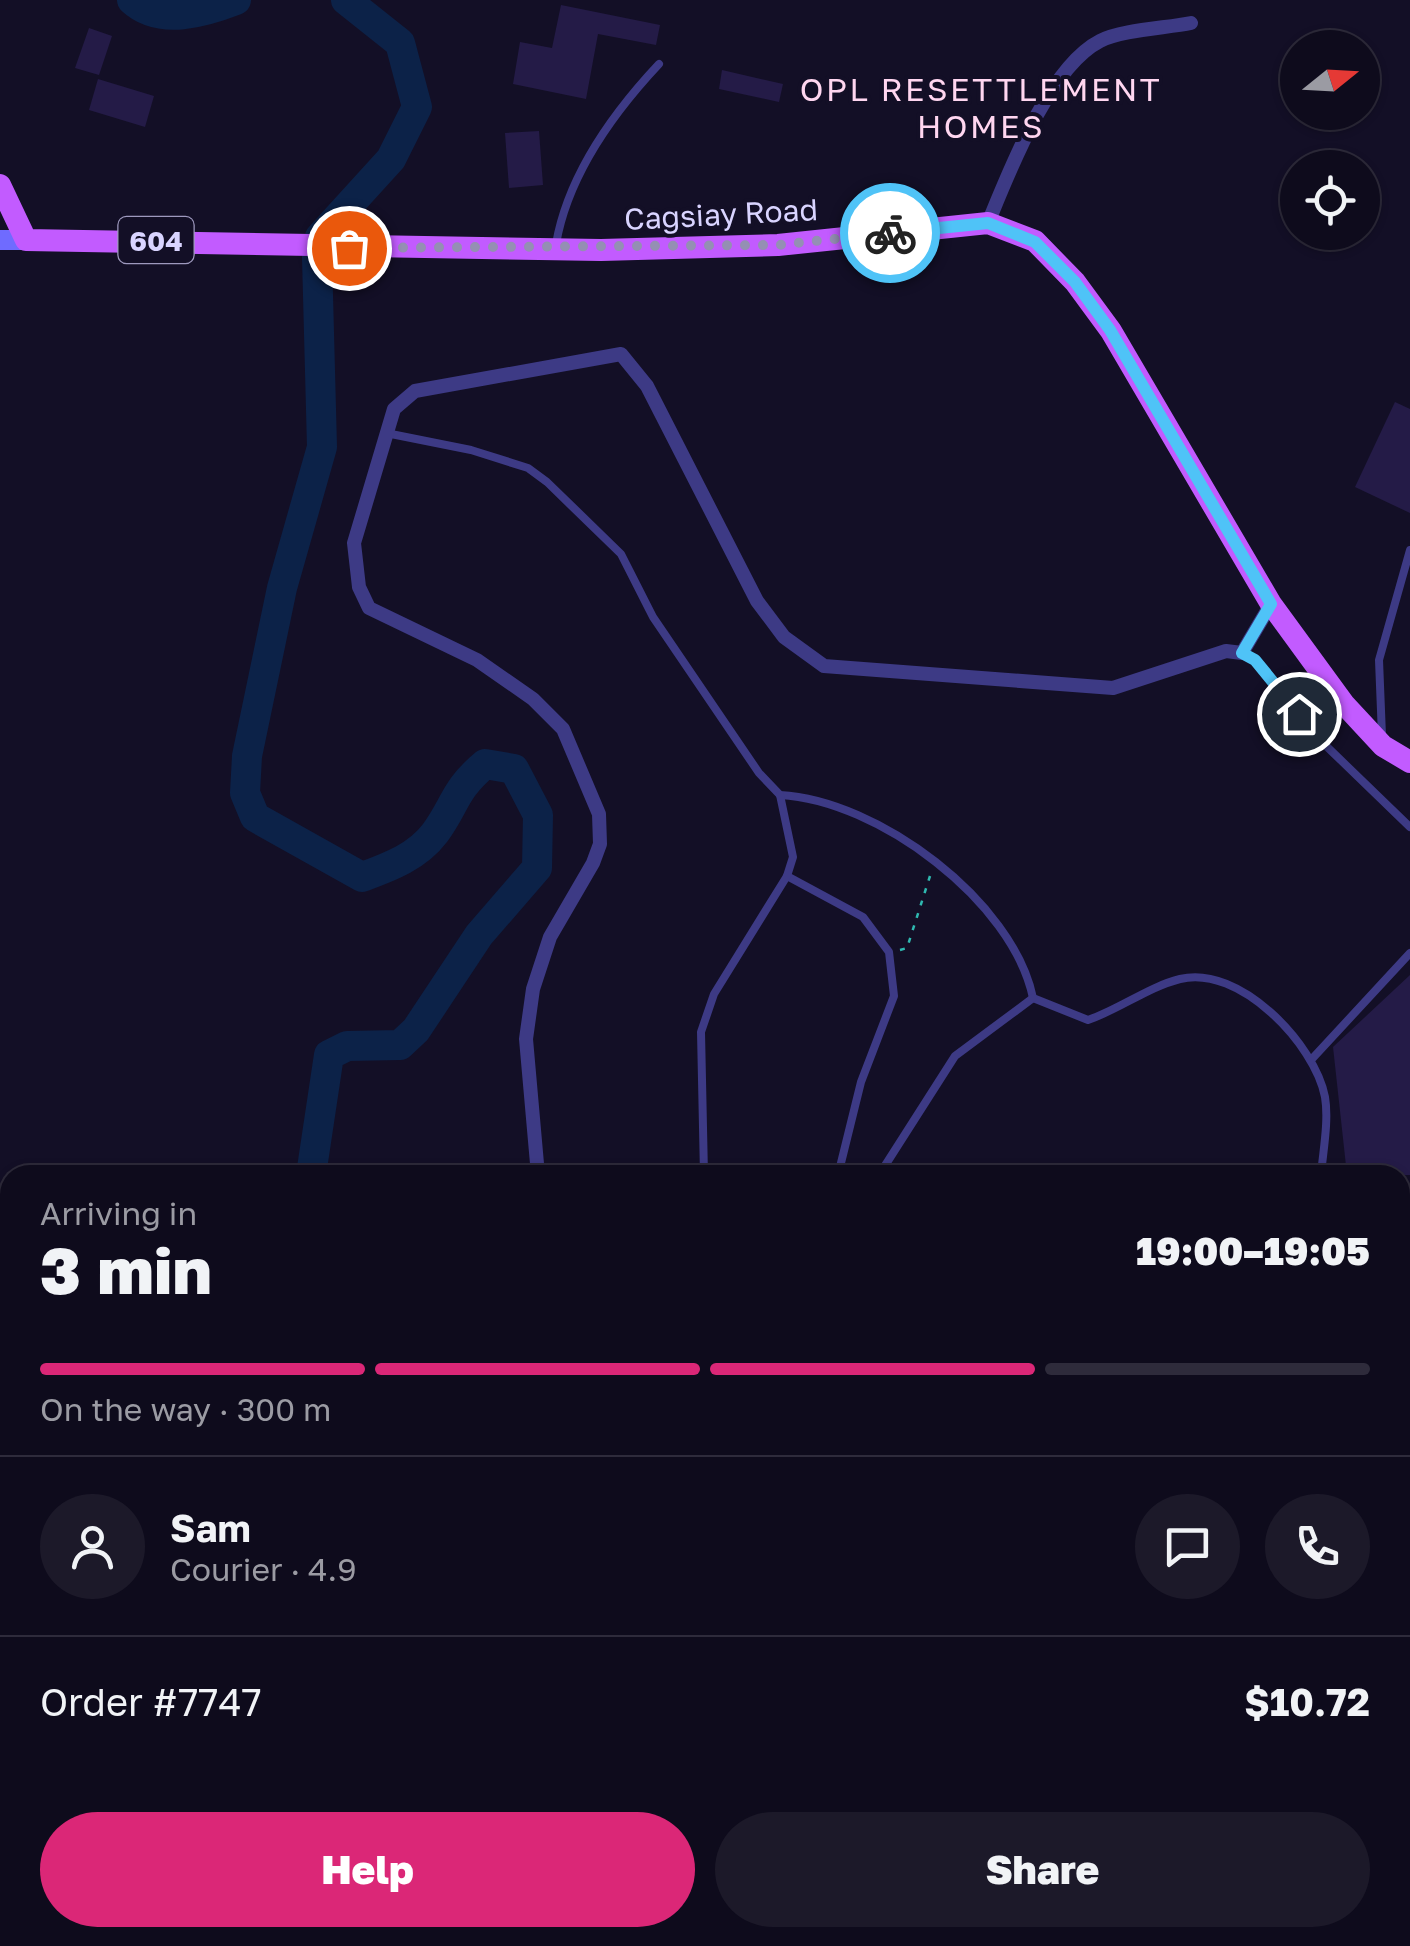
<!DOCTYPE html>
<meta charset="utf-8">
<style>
body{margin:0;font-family:"Golos Text",sans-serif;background:#1c1929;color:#f1f3f6;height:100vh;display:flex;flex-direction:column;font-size:38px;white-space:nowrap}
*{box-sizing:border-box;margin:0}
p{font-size:32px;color:#9b9ba3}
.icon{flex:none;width:55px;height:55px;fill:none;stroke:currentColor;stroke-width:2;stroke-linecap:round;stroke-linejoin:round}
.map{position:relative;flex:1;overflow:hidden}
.drawer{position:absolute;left:0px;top:1165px;width:1410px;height:782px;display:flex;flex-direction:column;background:#0e0b1c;border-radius:30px 30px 0 0;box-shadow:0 2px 8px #0004,0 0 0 2px #2e2b3b}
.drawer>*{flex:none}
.needle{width:65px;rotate:72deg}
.fabs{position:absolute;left:1280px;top:30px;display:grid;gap:20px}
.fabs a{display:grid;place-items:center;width:100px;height:100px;border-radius:50%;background:#0e0b1c;box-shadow:0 2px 8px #0004,0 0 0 2px #2e2b3b;font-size:50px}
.pin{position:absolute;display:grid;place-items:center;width:85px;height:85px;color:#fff;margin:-42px;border:5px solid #fff;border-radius:50%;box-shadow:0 2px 10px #0007}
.courier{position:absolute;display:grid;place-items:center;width:100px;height:100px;margin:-50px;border:8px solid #4fc3f7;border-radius:50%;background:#fff;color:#222;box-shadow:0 2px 12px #0007}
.overview em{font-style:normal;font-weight:800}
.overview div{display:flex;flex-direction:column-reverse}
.overview{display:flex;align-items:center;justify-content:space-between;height:170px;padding:0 40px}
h1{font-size:65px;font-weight:800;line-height:75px}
.bar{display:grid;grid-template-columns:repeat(4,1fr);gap:15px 10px;align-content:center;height:120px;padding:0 40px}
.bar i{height:12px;border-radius:8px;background:#2e2b3b}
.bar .current{background:#db2777}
.bar p{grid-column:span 4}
.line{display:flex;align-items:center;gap:25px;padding:0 40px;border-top:2px solid #2e2b3b}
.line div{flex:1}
.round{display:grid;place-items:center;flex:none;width:105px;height:105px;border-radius:52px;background:#1c1929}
.primary-button{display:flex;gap:20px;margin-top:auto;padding:20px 40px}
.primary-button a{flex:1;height:115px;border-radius:60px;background:#db2777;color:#fff;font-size:40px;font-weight:800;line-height:115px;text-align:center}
.primary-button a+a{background:#1c1929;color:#f1f3f6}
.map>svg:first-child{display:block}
</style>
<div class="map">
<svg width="1410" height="1946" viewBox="0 0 1410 1946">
<rect width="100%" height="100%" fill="#130f26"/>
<!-- water -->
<g fill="#0c2248">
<polygon points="1410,1248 1410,1502 1400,1494 1400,1261"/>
<polygon points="756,1938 965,1938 1082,1946 705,1946"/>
</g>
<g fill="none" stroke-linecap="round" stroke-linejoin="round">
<!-- river -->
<g stroke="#0c2248" stroke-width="30">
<path d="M132,0C160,26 205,12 236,0"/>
<polyline points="320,237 391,159 417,107 400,43 346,0"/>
<path d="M311,1175L329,1055L347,1046L400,1045L416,1030L479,935L537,868L538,815L514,769L485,764C454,790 456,804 435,833C417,857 389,867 362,877L255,817L245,793L247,756L282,588L322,447L317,257"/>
<polyline points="1400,1810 1410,1870"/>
</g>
</g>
<!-- building -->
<g fill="#241b47">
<polygon points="561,5 660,25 656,45 598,34 586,99 513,84 520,42 552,48"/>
<polygon points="89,28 112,36 99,75 75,68"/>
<polygon points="722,70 783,84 779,102 719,89"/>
<polygon points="98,79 154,96 145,127 89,110"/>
<polygon points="539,131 543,185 509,188 505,133"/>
<polygon points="1395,402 1410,409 1410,513 1355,487"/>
<polygon points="1410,975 1410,1175 1347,1175 1333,1047"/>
</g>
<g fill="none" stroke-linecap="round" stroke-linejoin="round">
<!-- path -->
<polyline stroke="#2fb8b0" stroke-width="2.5" stroke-dasharray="5 8" stroke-linecap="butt" points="900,950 907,948 930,876"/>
<!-- lane -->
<g stroke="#3d3a85" stroke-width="8">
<path d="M556,244C568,175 613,113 659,64"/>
<path d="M386,433L471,450L528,468L547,482L621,554L653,617L759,773L780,795C878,800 1013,901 1033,998L1088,1020C1120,1009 1148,987 1180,979C1239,964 1315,1044 1325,1097C1329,1121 1323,1151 1321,1175"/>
<polyline points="1242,653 1255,660 1321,741 1410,827"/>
<polyline points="1382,736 1379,660 1410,550"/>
<polyline points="787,876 863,917 889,952 894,996 861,1082 838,1175"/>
<polyline points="1311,1060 1410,953"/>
<polyline points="704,1175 701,1032 714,994 787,876 793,857 780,795"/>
<polyline points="879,1175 955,1056 1033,998"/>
<polyline points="1400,1201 1410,1199"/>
</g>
<!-- street -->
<g stroke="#3d3a85" stroke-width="14">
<path d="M988,223C1009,172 1049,67 1100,41C1121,30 1167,28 1191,23"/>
<polyline points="538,1175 526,1039 533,989 550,937 593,863 600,844 599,814 563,729 533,699 477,660 369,608 359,587 354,543 394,409 415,391 621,354 647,386 757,601 784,637 824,666 1113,688 1226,651 1242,653 1271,604"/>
<polyline points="1400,1548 1410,1559"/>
<polyline points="0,1899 10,1900"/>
</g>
<!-- secondary -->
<polyline stroke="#6f6bff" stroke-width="20" points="0,240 26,240"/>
<!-- primary -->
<polyline stroke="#c25bff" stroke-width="22" points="0,185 26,240 601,250 778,245 988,223 1035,241 1075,282 1111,331 1271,604 1344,704 1383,746 1410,762"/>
</g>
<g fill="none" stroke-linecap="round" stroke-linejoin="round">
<!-- done -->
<polyline stroke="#948fb3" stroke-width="10" stroke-dasharray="0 18" points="349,248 778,245 890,233"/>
<!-- route -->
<polyline stroke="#4fc3f7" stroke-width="12" points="890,233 988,223 1035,242 1075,282 1110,330 1271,604 1242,653 1255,660 1299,714"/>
</g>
<g text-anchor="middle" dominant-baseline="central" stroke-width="8" stroke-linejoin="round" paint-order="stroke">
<!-- shield labels -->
<rect fill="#130f26" stroke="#9e99be" stroke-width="2.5" x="118.5" y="217" width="75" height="46" rx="8"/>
<g font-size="28" font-weight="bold" fill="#d9d4ff">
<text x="156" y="240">604</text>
</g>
<!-- street labels -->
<g font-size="30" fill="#d9d4ff" stroke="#130f26">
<text transform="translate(721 214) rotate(-3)">Cagsiay Road</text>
</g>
<!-- neighbourhood labels -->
<g font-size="32" letter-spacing="2.5" fill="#ffd6f0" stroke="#130f26">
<text x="981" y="89">OPL RESETTLEMENT<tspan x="981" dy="37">HOMES</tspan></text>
</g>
</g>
</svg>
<div class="fabs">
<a><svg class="needle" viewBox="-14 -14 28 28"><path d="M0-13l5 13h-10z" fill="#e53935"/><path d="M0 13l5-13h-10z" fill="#9b9ba3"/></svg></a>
<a><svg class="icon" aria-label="locate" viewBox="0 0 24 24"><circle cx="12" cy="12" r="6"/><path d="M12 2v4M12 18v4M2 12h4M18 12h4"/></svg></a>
</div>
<div class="pin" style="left:349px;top:248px;background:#ea580c"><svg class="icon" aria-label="bag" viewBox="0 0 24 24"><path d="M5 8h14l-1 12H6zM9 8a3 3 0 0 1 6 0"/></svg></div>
<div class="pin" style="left:1299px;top:714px;background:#1f2937"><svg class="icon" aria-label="home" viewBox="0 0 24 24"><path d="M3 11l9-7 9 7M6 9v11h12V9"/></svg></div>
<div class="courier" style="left:890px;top:233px"><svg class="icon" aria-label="bike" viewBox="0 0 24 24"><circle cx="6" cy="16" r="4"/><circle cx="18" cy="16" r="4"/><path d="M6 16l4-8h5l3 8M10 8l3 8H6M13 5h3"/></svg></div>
<section class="drawer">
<div class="overview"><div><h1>3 min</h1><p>Arriving in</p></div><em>19:00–19:05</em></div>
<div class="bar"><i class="current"></i><i class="current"></i><i class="current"></i><i></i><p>On the way · 300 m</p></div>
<div class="line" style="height:180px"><a class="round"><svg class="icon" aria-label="person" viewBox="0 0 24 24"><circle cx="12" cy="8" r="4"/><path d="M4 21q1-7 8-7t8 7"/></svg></a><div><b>Sam</b><p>Courier · 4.9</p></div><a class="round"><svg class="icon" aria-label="chat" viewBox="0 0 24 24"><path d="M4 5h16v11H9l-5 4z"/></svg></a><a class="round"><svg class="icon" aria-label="phone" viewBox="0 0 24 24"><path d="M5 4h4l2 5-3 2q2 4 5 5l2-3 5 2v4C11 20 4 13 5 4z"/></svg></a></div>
<div class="line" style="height:130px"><div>Order #7747</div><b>$10.72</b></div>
<div class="primary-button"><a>Help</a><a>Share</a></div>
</section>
</div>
